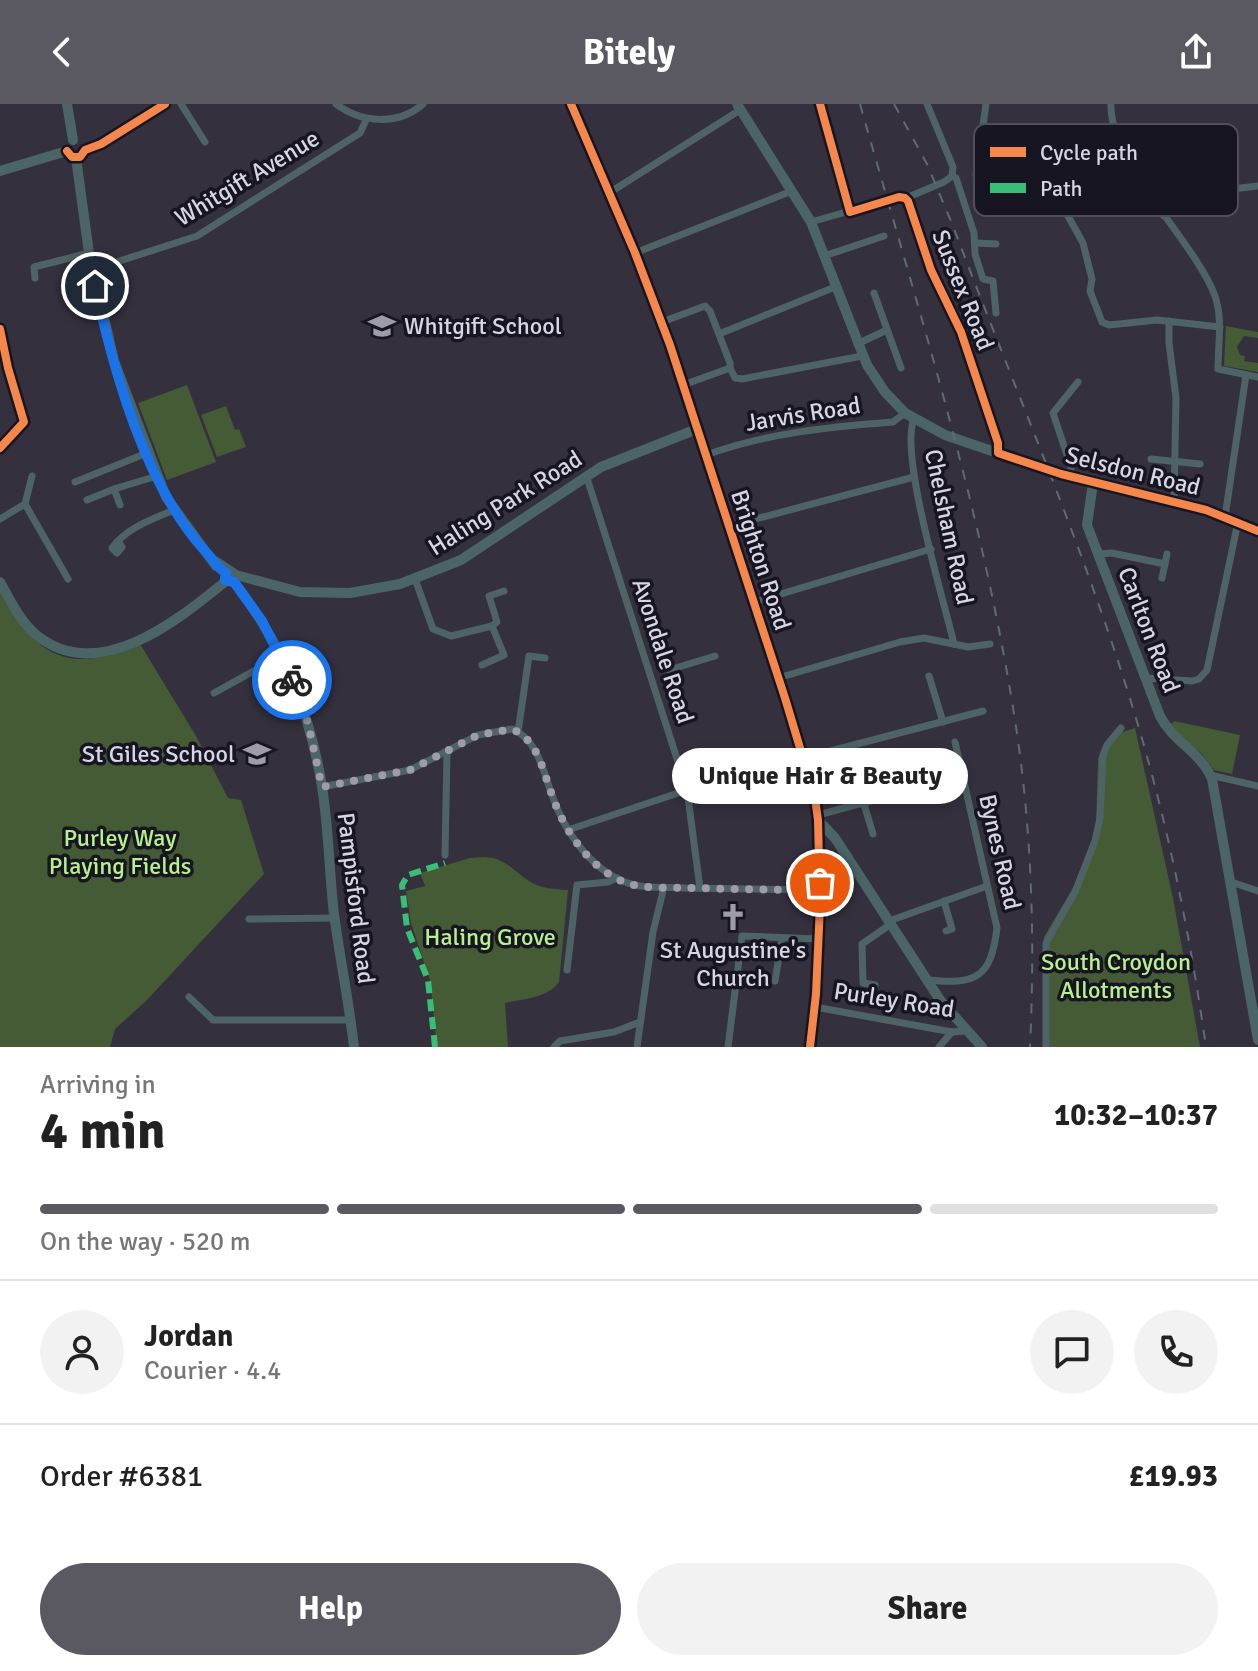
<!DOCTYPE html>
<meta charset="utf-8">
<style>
body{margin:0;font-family:Signika,sans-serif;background:#f2f2f2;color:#222;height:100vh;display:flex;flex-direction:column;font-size:30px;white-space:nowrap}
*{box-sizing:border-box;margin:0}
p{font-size:26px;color:#767676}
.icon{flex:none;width:44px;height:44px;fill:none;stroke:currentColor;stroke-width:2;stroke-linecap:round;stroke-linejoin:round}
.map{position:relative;height:943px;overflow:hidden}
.drawer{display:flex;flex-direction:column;background:#fff;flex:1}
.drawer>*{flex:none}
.pin{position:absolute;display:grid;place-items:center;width:68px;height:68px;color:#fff;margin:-34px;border:4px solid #fff;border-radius:50%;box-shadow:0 2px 8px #0007}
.courier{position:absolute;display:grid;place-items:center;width:80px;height:80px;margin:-40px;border:6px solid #1a73e8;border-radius:50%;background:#fff;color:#222;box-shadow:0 2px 10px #0007}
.bubble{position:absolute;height:56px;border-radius:28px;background:#fff;box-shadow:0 4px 12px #0003;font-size:26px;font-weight:700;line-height:56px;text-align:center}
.head em{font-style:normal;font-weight:700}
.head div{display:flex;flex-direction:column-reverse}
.head{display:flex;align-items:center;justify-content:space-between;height:136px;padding:0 40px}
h1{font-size:52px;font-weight:700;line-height:60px}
.bar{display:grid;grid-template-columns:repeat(4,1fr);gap:12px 8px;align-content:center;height:96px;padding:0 40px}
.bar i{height:10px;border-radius:6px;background:#e0e0e0}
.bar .current{background:#5a5860}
.bar p{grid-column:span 4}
.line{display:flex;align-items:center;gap:20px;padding:0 40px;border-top:2px solid #e0e0e0}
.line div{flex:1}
.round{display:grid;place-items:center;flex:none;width:84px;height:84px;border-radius:42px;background:#f2f2f2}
.cta{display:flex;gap:16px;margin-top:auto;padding:16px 40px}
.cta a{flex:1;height:92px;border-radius:48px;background:#5a5860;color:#fff;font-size:32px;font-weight:700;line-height:92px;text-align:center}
.cta a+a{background:#f2f2f2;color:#222}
header{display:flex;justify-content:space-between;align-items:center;height:104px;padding:0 40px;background:#5a5860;color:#fff;font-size:36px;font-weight:700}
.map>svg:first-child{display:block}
</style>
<header><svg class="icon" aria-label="back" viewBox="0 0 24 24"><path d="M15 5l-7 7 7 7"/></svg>Bitely<svg class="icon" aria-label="share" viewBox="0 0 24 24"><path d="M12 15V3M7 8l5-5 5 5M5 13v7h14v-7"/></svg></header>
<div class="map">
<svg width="1258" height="943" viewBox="0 0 1258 943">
<rect width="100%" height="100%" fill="#34303e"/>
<!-- green -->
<g fill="#445b35">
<polygon points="1226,222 1258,228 1258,234 1244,232 1237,243 1240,251 1245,252 1244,257 1258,259 1258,268 1224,262"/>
<polygon points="187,281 216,358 167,376 138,299"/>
<polygon points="226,302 235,326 239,325 246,343 217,353 201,311"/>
<path d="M0,486C11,502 21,520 33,534C64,566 105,556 140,540L196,632L228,694L241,696L264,770L146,897L115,925L110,943H0Z"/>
<polygon points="1174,617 1240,631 1232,670 1214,666 1201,649 1184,636 1169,619 1173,619"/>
<polygon points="1135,624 1173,794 1200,943 1043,943 1044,833 1077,777 1096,724 1098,654 1113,631"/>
<path d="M483,753C505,753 513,767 529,777C541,785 555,785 568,786L559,878C548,894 523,895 505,899L508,943H437L430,876L411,819L406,787L425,782L420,769L470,754Z"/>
</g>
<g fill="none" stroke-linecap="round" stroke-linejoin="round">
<!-- street -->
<g stroke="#4e6365" stroke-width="7">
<polyline points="181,0 205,38"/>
<path d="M336,0C361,19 398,22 423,0"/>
<polyline points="820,0 850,108"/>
<polyline points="927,0 953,63 952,72"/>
<path d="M1111,0C1109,59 1194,136 1215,192C1223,216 1218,240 1218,265L1258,273"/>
<polyline points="976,71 986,0"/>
<polyline points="952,72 956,74 974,129 975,150 983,175 993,177 996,209"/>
<polyline points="1049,78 1083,139 1092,175 1090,187 1102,218 1109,221 1157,216 1220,223"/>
<polyline points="609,89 740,6"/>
<polyline points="906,94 931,166 961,228 998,339 998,349"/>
<polyline points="1163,111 1215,87 1258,82"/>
<polyline points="811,118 899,93 906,94 944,78 952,72"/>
<polyline points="976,139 996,140"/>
<polyline points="635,149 792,87"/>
<polyline points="824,152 884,132"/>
<polyline points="92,166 197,132 360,29 366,16"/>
<polyline points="35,174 34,163 89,149"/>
<polyline points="874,189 901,264"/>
<polyline points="1169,217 1169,239 1176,294 1174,397"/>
<polyline points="662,218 705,202 710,207 730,259 730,264 683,281"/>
<polyline points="0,225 8,264 24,318 0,344"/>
<polyline points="719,230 835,183"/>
<polyline points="857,240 887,226"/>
<polyline points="730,264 735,274 742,275 862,252"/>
<path d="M914,315C899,350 944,497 954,540"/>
<path d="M706,351C767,329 828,323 893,318L905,309"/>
<polyline points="1151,355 1200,360"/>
<polyline points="586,371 687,686 700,784"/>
<polyline points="1071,373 1071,363 1053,309 1078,278"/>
<polyline points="75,378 147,349"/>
<polyline points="87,396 114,385"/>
<polyline points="25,400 32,372"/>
<polyline points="120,401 114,385 157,372"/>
<polyline points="1225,413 1246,271"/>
<polyline points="0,415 25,400 68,475"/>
<polyline points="729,422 914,373"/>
<path d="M118,437L122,443L117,449L112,444C126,424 153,415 174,406"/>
<polyline points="1098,450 1112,449 1165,460"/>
<polyline points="1162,474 1167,450"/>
<polyline points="415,475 433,525 451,532 492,522 497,518 489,492 504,487"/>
<polyline points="754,498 931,445"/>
<polyline points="482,561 504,551 492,522"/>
<polyline points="669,566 715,552"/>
<polyline points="929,572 943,618"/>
<polyline points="778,574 900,538 924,534 968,543 990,540"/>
<polyline points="1145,574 1192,577 1199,575 1207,566 1238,418"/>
<polyline points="214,589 281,552"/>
<polyline points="518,628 529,552 545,554"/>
<polyline points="804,654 983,607"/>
<polyline points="1210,671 1258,682"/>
<path d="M322,683L410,666L478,631L512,625C538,636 543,667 552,691C564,726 589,764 625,778C642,785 666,783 685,784C730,785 775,785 820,786"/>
<polyline points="864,700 873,730"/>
<polyline points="818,711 963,672"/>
<polyline points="568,726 687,686"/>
<polyline points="445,751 447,648"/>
<polyline points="1231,778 1258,787"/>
<polyline points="944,797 952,825 946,827"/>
<polyline points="249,815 335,814"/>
<polyline points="889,817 987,782"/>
<polyline points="567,866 577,781 608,778 617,774"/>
<path d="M928,876C976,881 991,874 997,824L955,638"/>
<polyline points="775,877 782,834"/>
<polyline points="875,881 863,879 862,840 891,820"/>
<polyline points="189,893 213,916 351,916"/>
<polyline points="815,903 952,928 966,927"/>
<polyline points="554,943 560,937 614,928 640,918"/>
<polyline points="637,943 653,828 664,783"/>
<polyline points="728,943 742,832 819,835"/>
<polyline points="939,943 952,928"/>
<polyline points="1046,943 1046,839 1075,788 1095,737 1100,714 1103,651 1107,641 1121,624"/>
</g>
<!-- secondary -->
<g stroke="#4b6465" stroke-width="10">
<polyline points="67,0 73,36"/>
<polyline points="737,0 811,118 867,261 885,288 905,309 945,331 1033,361 1189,401 1258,427"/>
<polyline points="76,54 89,149 114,257 166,393 216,462"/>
<polyline points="76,54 80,53 85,46 101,40 165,0"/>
<polyline points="0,67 67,47"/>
<path d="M1093,379L1087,421L1160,612C1173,638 1201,648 1212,675L1258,936"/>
<polyline points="215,457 236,471 300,488 350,489 400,480 461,456 601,363 697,325"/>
<path d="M226,469L225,476L234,478C281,538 310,607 322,683C329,725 329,768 334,810C340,855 349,898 354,943"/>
<path d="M0,478C10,496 19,515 34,529C96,583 177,517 226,477"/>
<polyline points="818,716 835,734 940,896 982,943"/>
</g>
<!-- primary -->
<polyline stroke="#4d6666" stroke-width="11" points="571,0 635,149 670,241 785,594 815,694 818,716 820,801 816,890 810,943"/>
<!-- rail -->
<g stroke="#5f6b6f" stroke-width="2" stroke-dasharray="10 10" stroke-linecap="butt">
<path d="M860,0C918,205 984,411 1016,623C1032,728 1035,836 1030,943"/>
<path d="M894,0L927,60L953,122C1014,284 1085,445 1135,611C1168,720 1190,831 1206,943"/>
</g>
<!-- quiet -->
<polyline stroke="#3abd76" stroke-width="6" stroke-dasharray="12 6" stroke-linecap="butt" points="435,943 428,876 407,824 402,781 408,771 445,759"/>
<!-- cycleway casing -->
<g stroke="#171521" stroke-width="13">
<g id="cycleway">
<polyline points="571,0 635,149 670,241 785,594 815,694 818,716 820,801 816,890 810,943"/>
<polyline points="820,0 850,108 899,93 905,94 908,97 931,166 961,228 998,339 998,349 1061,370 1206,406 1258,427"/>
<polyline points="67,47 72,53 80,53 85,46 101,40 165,0"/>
<polyline points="0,225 8,264 24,318 0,344"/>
</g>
</g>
<!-- cycleway -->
<use href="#cycleway" stroke="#f5874c" stroke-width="8"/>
</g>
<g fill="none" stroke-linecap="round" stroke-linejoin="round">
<!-- done -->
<path stroke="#9e9bab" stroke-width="8" stroke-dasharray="0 14.4" d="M292,576L308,619L322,683L410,666L478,631L512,625C538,636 543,667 552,691C564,726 589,764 624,778C644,786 671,783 691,784C734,785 777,786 820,786V779"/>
<!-- route -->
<path stroke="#1a73e8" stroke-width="10" d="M95,182C114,268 145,381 205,447C213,455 217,464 226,469L225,476L234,478L262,517L292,576"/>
</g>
<!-- icons -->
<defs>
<g id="school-bare" transform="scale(2.16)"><path d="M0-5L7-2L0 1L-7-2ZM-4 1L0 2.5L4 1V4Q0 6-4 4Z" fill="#9e9bab" stroke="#171521" stroke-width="2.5" paint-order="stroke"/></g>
<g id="church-bare" transform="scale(2.16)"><path d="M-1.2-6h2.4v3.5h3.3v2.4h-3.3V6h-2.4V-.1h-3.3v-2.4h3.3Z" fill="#9e9bab" stroke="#171521" stroke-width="2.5" paint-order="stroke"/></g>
</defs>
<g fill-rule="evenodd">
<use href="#school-bare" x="382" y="222"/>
<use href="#school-bare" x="257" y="650"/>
<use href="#church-bare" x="733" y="813"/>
</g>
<g text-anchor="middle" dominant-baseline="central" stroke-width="7" stroke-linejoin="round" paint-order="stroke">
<!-- street labels -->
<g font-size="24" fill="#d7d4e5" stroke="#171521">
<text transform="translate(247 74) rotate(-31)">Whitgift Avenue</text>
<text transform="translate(963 186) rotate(68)">Sussex Road</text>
<text transform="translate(803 310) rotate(-9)">Jarvis Road</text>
<text transform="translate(1133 367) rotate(14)">Selsdon Road</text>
<text transform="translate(505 399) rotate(-32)">Haling Park Road</text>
<text transform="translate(949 423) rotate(78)">Chelsham Road</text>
<text transform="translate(761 456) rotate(72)">Brighton Road</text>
<text transform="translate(1149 526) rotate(69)">Carlton Road</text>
<text transform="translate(663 547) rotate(72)">Avondale Road</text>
<text transform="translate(1000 748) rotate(77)">Bynes Road</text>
<text transform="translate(356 794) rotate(83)">Pampisford Road</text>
<text transform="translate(894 896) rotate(9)">Purley Road</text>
</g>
<!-- poi labels -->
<g font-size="24" fill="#d7d4e5" stroke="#171521" text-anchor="start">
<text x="404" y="222">Whitgift School</text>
<text x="235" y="650" text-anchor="end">St Giles School</text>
<text x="733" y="846" text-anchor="middle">St Augustine's<tspan x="733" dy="28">Church</tspan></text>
</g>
<!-- park labels -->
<g font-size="24" fill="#b6f18b" stroke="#171521">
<text x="120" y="734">Purley Way<tspan x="120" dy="28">Playing Fields</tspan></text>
<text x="490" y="833">Haling Grove</text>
<text x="1116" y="858">South Croydon<tspan x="1116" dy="28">Allotments</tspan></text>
</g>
</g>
<!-- legend -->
<rect x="974" y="20" width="264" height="92" rx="12" fill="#171521" stroke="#514e5c" stroke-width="2"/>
<rect x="990" y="43" width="36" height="10" fill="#f5874c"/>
<rect x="990" y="79" width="36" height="10" fill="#3abd76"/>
<g font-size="22" fill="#d7d4e5">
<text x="1040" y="56">Cycle path</text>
<text x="1040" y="92">Path</text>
</g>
</svg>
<div class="pin" style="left:820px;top:779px;background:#ea580c"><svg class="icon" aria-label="bag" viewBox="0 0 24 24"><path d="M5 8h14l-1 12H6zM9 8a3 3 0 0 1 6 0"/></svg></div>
<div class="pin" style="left:95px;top:182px;background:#1f2937"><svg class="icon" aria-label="home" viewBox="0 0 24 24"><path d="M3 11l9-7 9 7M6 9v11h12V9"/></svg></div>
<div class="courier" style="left:292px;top:576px"><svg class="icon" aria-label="bike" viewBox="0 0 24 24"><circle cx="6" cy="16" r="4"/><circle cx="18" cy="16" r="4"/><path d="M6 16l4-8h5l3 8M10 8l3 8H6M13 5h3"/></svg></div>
<div class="bubble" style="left:672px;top:644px;width:296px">Unique Hair &amp; Beauty</div>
</div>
<section class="drawer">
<div class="head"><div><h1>4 min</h1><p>Arriving in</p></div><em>10:32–10:37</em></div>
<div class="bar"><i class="current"></i><i class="current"></i><i class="current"></i><i></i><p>On the way · 520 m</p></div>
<div class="line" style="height:144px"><a class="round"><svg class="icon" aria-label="person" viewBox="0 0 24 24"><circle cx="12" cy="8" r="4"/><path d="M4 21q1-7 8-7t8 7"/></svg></a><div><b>Jordan</b><p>Courier · 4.4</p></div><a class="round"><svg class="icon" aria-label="chat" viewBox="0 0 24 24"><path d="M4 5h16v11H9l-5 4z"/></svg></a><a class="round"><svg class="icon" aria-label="phone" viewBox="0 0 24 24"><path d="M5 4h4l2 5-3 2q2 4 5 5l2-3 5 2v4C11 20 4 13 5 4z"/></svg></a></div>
<div class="line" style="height:104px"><div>Order #6381</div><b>£19.93</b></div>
<div class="cta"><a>Help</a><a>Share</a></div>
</section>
